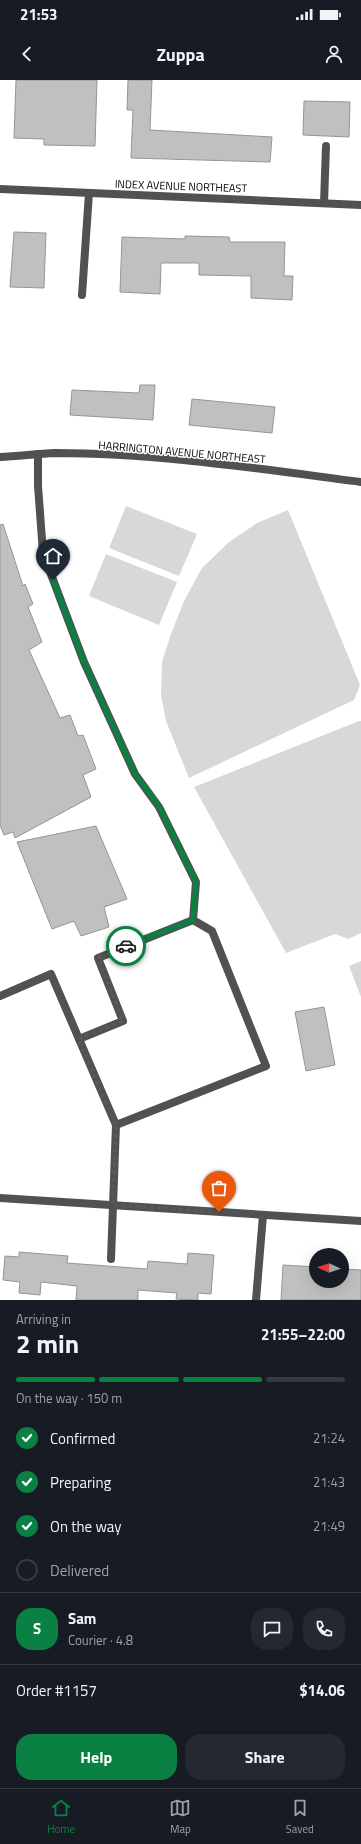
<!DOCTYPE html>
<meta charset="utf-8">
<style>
body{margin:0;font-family:"Titillium Web",sans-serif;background:#242831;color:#f1f3f6;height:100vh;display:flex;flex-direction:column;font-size:15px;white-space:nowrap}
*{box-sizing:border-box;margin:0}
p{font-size:13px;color:#9ea1a6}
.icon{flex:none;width:22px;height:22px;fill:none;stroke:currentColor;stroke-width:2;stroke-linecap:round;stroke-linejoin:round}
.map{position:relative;height:1220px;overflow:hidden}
.side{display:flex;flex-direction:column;background:#171b24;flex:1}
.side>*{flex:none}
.needle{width:26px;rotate:274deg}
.buttons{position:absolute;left:309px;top:1168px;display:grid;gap:8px}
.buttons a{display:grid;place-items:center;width:40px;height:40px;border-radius:50%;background:#171b24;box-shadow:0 4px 16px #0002;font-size:20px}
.pin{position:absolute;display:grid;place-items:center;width:34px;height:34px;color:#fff;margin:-41px -17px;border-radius:50% 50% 50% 0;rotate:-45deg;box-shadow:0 0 4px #0007}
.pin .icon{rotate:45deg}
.courier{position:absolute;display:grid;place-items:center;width:40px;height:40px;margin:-20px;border:3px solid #0b8043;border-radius:50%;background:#fff;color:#222;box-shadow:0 1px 5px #0007}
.overview em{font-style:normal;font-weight:700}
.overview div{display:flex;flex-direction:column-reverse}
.overview{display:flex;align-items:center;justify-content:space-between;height:68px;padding:0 16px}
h1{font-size:26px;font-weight:700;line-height:30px}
.bar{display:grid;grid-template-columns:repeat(4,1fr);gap:6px 4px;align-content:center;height:48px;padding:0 16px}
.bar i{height:5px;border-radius:3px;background:#363941}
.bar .active{background:#0b8043}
.bar p{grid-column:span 4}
.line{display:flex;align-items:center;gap:10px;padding:0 16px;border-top:1px solid #363941}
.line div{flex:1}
.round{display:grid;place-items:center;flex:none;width:42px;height:42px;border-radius:16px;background:#242831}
ol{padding:0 16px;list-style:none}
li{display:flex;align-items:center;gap:12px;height:44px}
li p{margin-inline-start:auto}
li .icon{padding:4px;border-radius:50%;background:#0b8043;color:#fff;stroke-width:4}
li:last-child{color:#9ea1a6}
li i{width:22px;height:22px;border:2px solid #363941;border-radius:50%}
.cta{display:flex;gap:8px;margin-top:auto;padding:8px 16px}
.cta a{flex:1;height:46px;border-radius:16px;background:#0b8043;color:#fff;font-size:16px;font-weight:700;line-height:46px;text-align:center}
.cta a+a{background:#242831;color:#f1f3f6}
.status{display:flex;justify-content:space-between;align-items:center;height:28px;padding:0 20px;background:#171b24;direction:ltr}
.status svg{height:11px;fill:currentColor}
header{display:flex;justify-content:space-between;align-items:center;height:52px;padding:0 16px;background:#171b24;font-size:18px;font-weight:700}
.dock{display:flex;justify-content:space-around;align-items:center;height:56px;border-top:1px solid #363941;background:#171b24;font-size:11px;color:#9ea1a6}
.dock a{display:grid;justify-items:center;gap:2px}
.dock .active{color:#0b8043}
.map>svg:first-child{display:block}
</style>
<div class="status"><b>21:53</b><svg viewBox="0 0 49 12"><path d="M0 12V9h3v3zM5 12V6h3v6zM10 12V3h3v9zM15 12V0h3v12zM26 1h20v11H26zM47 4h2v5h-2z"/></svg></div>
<header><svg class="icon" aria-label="back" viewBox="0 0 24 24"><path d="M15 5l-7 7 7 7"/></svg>Zuppa<svg class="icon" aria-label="person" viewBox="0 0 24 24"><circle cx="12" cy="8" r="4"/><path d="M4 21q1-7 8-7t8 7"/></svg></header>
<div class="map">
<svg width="361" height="1220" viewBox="0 0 361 1220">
<rect width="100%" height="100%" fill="#fff"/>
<!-- green -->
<g fill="#d8d8d8">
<polygon points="126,426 197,454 179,496 109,468"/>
<polygon points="288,430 360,605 354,620 189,698 166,641 161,615 162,582 171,554 184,521 202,488 229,462 257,443"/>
<polygon points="106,474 177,502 159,545 89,516"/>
<polygon points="359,641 361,641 361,853 348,859 335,854 286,873 194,707"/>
<polygon points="361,881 361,917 349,886"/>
</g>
<!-- building -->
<g fill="#c0c0c0" stroke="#959595">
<polygon points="16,0 97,0 95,66 44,65 44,59 14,58"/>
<polygon points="128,0 152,0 150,50 272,57 270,82 131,78 133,30 127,30"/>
<polygon points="304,21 350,22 349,57 303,55"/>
<polygon points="14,152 46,153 44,208 10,207"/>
<polygon points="185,156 229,157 230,162 285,162 284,196 293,196 292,220 251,218 251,196 199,195 199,183 161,183 160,214 120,212 122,157 185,159"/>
<polygon points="140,305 155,305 153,340 70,335 72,310 139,313"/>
<polygon points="192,319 275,327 272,353 189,345"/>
<polygon points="3,444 23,506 25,504 33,524 28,527 42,562 29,570 60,638 70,635 78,656 83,655 96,689 83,695 91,717 15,758 13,752 4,755 0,745 0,445"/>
<polygon points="96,746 127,819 104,827 109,847 81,856 74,841 52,849 17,762"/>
<polygon points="324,927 335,985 306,991 295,932"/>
<polygon points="19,1172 68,1176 67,1183 147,1189 148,1181 187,1184 188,1173 214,1175 211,1214 198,1213 198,1220 196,1220 176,1219 177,1213 138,1210 138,1220 76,1220 77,1206 41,1202 40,1215 19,1213 20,1202 3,1200 5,1176 19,1177"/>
<polygon points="283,1185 316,1187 316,1201 342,1201 342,1189 361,1190 361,1220 281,1220"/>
</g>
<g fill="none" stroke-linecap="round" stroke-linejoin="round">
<!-- service -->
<g stroke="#515151" stroke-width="8">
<polyline points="324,123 326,66"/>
<polyline points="82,215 89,113"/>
<polyline points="38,374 38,406 43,473 84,582 135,694 159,727 196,802 193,840"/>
<polyline points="0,916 51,894 116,1045 111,1179"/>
<polyline points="79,959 123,941 98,878 193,840"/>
<polyline points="116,1045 266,986 212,851 193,840"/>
<polyline points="256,1220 263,1135"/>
</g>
<!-- minor -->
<g stroke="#515151" stroke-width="8">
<polyline points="0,109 361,125"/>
<path d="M0,377C18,376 37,374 55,373C157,373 260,389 361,402"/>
</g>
<!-- tertiary -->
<polyline stroke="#515151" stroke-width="8" points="0,1118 361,1141"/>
</g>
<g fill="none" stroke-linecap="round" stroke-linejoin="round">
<!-- done -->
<polyline stroke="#595959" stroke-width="4" stroke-dasharray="0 7.2" points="126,866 98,878 123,941 78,959 116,1045 113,1125 219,1132"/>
<!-- route -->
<polyline stroke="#0b8043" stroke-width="5" points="53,500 84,582 135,694 159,726 196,802 193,840 126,866"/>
</g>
<g text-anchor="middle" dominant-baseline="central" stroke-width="3" stroke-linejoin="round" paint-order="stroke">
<!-- street labels -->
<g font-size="11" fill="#000" stroke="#fff">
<text transform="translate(181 106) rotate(2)">INDEX AVENUE NORTHEAST</text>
<text transform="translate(182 372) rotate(5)">HARRINGTON AVENUE NORTHEAST</text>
</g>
</g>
</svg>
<div class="buttons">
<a><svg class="needle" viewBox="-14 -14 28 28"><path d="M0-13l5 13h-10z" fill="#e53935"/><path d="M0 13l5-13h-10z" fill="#9ea1a6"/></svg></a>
</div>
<div class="pin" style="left:219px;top:1132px;background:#ea580c"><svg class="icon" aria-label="bag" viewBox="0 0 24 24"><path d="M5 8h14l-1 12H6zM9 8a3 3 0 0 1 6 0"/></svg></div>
<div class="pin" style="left:53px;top:500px;background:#1f2937"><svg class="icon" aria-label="home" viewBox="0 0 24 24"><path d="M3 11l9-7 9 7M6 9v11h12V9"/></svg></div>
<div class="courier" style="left:126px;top:866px"><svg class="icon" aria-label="car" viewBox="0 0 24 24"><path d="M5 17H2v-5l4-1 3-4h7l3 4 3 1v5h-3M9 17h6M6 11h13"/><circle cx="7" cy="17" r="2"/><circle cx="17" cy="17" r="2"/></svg></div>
</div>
<section class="side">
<div class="overview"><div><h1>2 min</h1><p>Arriving in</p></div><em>21:55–22:00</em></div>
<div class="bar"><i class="active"></i><i class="active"></i><i class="active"></i><i></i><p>On the way · 150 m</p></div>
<ol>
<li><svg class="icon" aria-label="check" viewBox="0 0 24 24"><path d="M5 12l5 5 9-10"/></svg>Confirmed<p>21:24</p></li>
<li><svg class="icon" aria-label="check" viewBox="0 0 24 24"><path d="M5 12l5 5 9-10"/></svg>Preparing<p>21:43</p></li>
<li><svg class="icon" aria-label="check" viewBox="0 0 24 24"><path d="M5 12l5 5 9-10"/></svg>On the way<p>21:49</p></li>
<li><i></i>Delivered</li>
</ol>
<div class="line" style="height:72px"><b class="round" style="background:#0b8043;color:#fff">S</b><div><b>Sam</b><p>Courier · 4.8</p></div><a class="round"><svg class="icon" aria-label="chat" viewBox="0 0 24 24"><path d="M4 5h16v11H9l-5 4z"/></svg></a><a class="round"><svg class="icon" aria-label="phone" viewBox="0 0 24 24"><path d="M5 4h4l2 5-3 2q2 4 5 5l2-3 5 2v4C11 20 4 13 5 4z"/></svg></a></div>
<div class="line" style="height:52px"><div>Order #1157</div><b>$14.06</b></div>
<div class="cta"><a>Help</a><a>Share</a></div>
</section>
<nav class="dock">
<a class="active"><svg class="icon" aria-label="home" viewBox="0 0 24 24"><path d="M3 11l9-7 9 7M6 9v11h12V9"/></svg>Home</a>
<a><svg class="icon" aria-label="map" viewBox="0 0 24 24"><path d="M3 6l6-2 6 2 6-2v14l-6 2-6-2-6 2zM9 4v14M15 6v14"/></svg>Map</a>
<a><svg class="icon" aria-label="saved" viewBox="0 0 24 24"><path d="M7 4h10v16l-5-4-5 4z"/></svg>Saved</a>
</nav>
